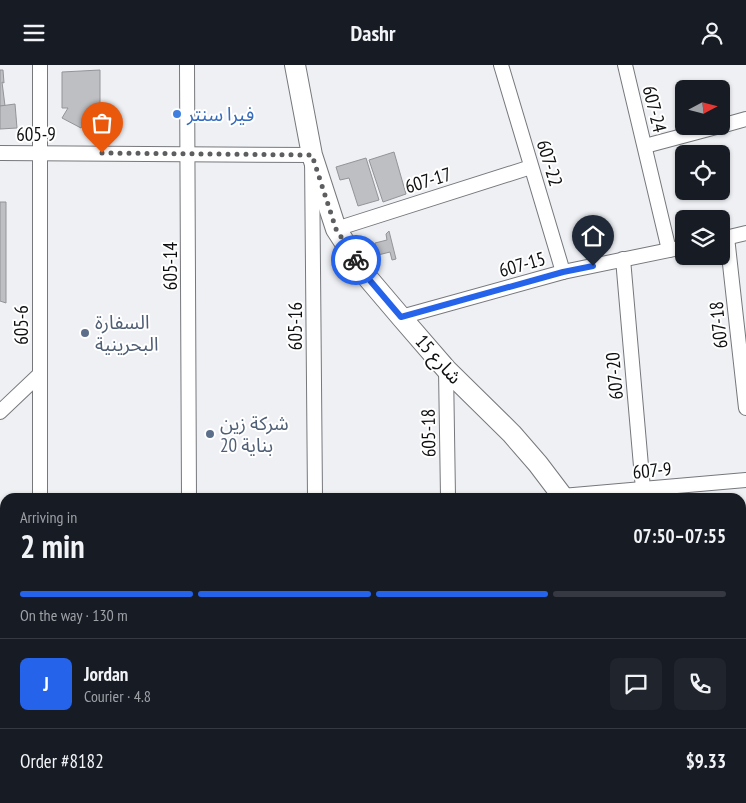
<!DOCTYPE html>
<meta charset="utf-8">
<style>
body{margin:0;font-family:"PT Sans Narrow","Noto Sans Arabic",sans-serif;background:#20242c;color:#f1f3f6;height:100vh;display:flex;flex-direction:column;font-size:19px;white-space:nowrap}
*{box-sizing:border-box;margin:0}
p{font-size:16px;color:#9ea1a6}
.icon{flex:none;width:28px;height:28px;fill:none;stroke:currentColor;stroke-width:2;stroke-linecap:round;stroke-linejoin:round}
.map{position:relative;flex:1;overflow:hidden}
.panel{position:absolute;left:0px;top:428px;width:746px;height:311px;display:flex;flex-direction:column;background:#171b24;border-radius:15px 15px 0 0;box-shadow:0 1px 4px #0004}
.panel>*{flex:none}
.needle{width:32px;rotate:83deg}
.tools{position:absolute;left:675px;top:15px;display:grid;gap:10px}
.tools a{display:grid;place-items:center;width:55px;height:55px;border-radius:8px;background:#171b24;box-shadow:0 1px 4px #0004;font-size:25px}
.pin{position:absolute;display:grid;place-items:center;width:42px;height:42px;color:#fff;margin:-51px -21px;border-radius:50% 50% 50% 0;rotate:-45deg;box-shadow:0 0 5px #0007}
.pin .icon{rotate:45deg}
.courier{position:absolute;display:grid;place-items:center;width:50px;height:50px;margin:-25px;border:4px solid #2563eb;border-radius:50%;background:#fff;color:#222;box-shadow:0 1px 6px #0007}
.summary em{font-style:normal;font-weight:600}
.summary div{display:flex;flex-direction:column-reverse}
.summary{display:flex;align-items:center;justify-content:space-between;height:85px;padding:0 20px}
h1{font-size:32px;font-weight:600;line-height:38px}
.bar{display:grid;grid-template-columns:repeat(4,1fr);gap:8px 5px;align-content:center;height:60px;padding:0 20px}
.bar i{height:6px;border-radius:4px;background:#363941}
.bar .on{background:#2563eb}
.bar p{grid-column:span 4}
.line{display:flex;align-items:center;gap:12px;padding:0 20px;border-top:1px solid #363941}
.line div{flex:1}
.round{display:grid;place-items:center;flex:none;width:52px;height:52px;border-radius:8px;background:#20242c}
header{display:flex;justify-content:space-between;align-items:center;height:65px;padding:0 20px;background:#171b24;font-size:22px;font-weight:600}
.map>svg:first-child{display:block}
</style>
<header><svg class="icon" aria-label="menu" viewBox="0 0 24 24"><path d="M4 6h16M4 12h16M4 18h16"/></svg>Dashr<svg class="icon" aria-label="person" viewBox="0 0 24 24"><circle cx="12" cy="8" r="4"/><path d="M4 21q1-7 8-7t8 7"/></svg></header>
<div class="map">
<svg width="746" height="738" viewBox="0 0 746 738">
<rect width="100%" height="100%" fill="#eef0f4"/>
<!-- building -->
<g fill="#bdbfc3" stroke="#929498">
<polygon points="0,5 3,5 4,18 2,17 5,41 0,41"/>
<polygon points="100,5 100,54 96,61 85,55 81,63 62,53 68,43 62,43 62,7"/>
<polygon points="15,39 17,63 0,64 0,41"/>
<polygon points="394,87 406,129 383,137 369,95"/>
<polygon points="366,93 379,135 358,141 349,113 340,115 336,102"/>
<polygon points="0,137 6,137 6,238 0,236"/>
<polygon points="389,166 396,194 392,195 390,187 378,190 375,178 387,175 386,169"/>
</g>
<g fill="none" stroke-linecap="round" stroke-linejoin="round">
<!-- street casing -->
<g stroke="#76787c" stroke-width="16">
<g id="street">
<polyline points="187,0 189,432"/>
<polyline points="501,0 563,207"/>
<polyline points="625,0 669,185"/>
<polyline points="721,61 746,54"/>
<polyline points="645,81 720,61"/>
<polyline points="0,88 312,90 315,432"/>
<polyline points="336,164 531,102"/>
<polyline points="727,172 746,343"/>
<polyline points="721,174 746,168"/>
<polyline points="623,194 643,424"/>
<polyline points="401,252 563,207 684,182"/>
<polyline points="446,304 448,432"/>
<polyline points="0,347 40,309"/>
<polyline points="562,431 746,415"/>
<polyline points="40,432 40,0"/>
<polyline points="741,524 746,524"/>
<polyline points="741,629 746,629"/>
<polyline points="190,734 190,738"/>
<polyline points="450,734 450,738"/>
<polyline points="580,734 580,738"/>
<polyline points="37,738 37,734"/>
<polyline points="317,738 317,734"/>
</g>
</g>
<!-- secondary casing -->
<g stroke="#76787c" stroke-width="22">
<g id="secondary">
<polyline points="295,0 312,90 336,164 367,212 401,252 446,304 512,369 538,399 563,432"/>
<polyline points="663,738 663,734"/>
</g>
</g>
<!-- street -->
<use href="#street" stroke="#fff" stroke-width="14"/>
<!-- secondary -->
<use href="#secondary" stroke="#fff" stroke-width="20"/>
</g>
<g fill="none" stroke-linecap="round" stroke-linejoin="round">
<!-- done -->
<polyline stroke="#5c5e60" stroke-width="5" stroke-dasharray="0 9" points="102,88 312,90 336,164 356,195"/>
<!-- route -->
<polyline stroke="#2563eb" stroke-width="6" points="356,195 367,212 401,252 563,207 593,201"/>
</g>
<!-- markers -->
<circle fill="#3f7fe0" stroke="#fff" stroke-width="2" cx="177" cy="49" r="5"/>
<g fill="#5c6f8a" stroke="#fff" stroke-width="2">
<circle cx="85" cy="268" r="5"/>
<circle cx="210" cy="369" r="5"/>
</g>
<g text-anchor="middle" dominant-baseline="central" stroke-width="4" stroke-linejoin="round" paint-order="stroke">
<!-- street labels -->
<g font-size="19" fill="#0e0f10" stroke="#fff">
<text transform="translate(655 44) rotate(76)">607-24</text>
<text x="36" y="69">605-9</text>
<text transform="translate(550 98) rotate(73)">607-22</text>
<text transform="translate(428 115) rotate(-17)">607-17</text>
<text transform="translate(522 199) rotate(-16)">607-15</text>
<text transform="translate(170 201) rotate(-90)">605-14</text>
<text transform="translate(21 260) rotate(-90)">605-6</text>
<text transform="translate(718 260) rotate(-96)">607-18</text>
<text transform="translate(295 261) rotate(-90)">605-16</text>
<text transform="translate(439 294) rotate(48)">شارع 15</text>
<text transform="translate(614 311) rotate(-95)">607-20</text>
<text transform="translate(428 368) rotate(-91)">605-18</text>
<text transform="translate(652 405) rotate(-5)">607-9</text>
</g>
<!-- shop labels -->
<g font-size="19" fill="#366cbe" stroke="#fff" text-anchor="start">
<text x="187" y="49">فيرا سنتر</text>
</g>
<!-- service labels -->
<g font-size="19" fill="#4e5e75" stroke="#fff" text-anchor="start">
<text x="95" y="257">السفارة<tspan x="95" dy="22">البحرينية</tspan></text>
<text x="220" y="358">شركة زين<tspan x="220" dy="22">بناية 20</tspan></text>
</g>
</g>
</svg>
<div class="tools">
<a><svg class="needle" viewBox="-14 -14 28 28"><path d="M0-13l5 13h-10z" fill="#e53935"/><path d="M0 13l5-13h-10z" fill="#9ea1a6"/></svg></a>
<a><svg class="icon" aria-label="locate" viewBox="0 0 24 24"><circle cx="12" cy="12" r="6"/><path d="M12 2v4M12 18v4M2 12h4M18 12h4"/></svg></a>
<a><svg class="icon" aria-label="layers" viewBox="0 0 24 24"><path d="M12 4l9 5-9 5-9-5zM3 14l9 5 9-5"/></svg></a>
</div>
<div class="pin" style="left:102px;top:88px;background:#ea580c"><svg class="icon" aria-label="bag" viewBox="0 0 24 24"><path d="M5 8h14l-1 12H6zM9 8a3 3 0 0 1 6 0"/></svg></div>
<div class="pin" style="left:593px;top:201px;background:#1f2937"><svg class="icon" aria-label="home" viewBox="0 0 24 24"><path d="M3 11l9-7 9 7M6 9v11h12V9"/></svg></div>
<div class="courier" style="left:356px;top:195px"><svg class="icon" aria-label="bike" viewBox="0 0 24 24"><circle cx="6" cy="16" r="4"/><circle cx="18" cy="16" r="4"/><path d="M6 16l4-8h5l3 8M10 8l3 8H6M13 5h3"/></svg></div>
<section class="panel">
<div class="summary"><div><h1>2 min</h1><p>Arriving in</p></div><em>07:50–07:55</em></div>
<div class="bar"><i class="on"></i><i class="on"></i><i class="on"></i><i></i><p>On the way · 130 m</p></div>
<div class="line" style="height:90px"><b class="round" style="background:#2563eb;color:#fff">J</b><div><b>Jordan</b><p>Courier · 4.8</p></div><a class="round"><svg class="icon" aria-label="chat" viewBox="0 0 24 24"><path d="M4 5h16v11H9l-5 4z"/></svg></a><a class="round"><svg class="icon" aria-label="phone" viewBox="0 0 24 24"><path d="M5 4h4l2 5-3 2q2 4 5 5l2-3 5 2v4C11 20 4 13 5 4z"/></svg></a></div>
<div class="line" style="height:65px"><div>Order #8182</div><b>$9.33</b></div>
</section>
</div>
